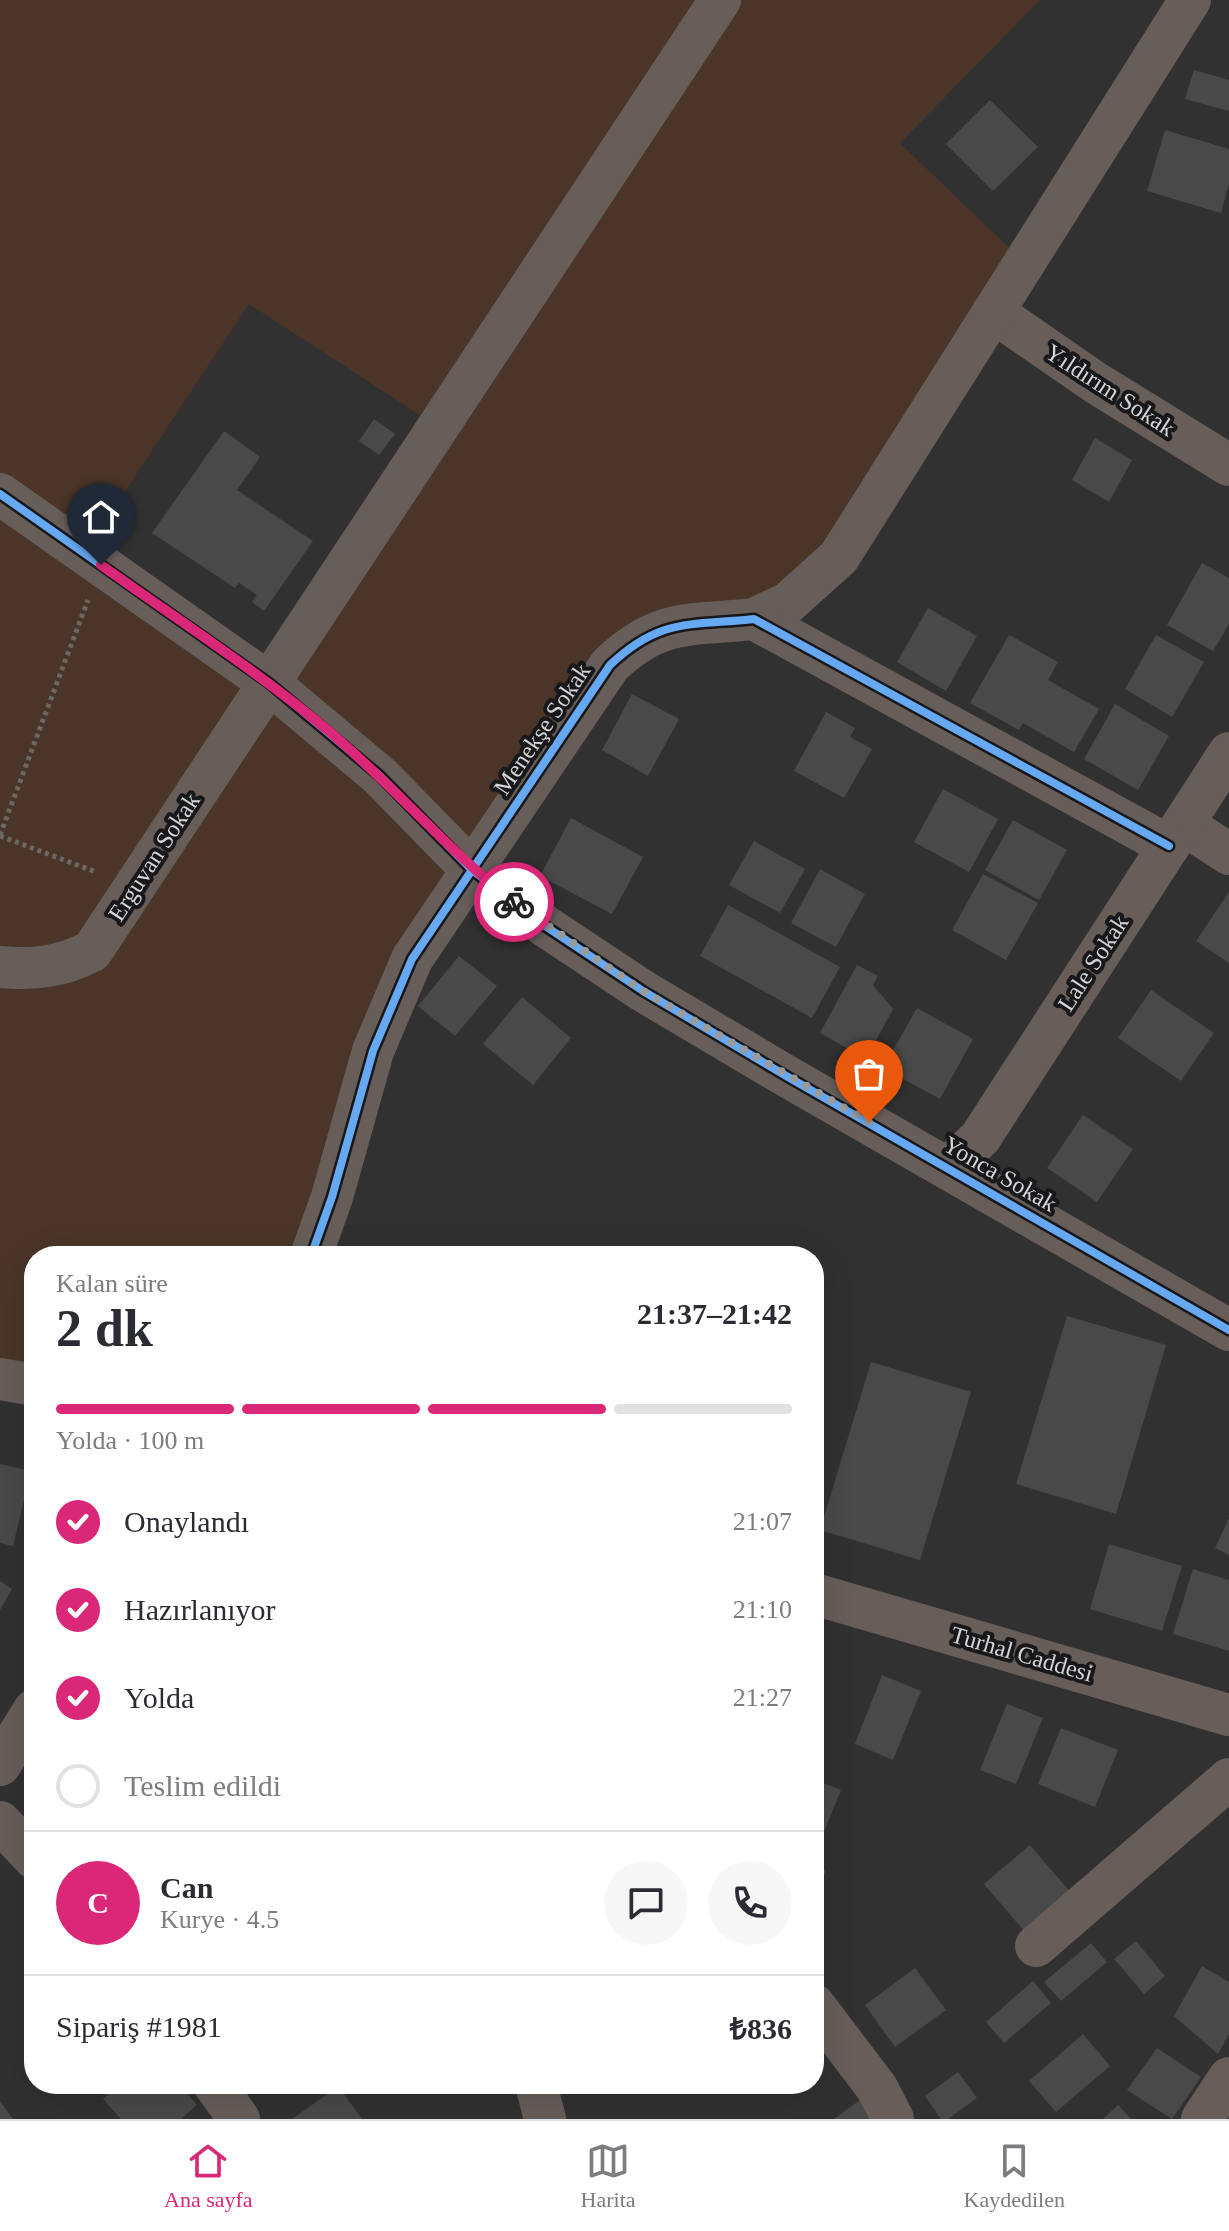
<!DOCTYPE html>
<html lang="tr">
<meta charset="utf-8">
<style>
body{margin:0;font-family:Georgia,serif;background:#f7f7f7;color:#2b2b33;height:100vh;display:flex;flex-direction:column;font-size:30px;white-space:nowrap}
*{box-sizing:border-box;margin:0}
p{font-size:26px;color:#7c7c81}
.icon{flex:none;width:44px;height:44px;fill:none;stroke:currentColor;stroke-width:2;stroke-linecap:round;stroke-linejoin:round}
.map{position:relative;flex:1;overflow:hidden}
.panel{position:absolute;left:24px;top:1246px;width:800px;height:848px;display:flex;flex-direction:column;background:#fff;border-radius:32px;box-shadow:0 8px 32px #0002}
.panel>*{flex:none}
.pin{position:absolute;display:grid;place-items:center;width:68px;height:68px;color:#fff;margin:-82px -34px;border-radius:50% 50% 50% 0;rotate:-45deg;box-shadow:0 0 8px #0007}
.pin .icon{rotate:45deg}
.courier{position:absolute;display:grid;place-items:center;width:80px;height:80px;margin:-40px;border:6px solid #db2777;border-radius:50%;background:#fff;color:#222;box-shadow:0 2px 10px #0007}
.overview em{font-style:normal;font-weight:700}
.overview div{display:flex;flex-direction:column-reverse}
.overview{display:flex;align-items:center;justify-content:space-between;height:136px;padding:0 32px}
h1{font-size:52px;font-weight:700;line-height:60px}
.bar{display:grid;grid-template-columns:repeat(4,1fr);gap:12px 8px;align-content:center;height:96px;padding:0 32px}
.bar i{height:10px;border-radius:6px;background:#e1e1e2}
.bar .active{background:#db2777}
.bar p{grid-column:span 4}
.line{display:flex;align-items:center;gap:20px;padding:0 32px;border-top:2px solid #e1e1e2}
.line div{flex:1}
.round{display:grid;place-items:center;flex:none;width:84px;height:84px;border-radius:42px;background:#f7f7f7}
ol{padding:0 32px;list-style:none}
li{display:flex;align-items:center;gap:24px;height:88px}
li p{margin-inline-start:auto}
li .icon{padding:8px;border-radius:50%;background:#db2777;color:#fff;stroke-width:4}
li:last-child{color:#7c7c81}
li i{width:44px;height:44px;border:4px solid #e1e1e2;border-radius:50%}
.dock{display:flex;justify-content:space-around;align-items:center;height:112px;border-top:2px solid #e1e1e2;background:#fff;font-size:22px;color:#7c7c81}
.dock a{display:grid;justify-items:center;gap:4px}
.dock .active{color:#db2777}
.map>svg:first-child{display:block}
</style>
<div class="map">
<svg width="1229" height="2119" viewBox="0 0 1229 2119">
<rect width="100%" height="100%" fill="#313132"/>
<!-- green -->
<path fill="#4a3528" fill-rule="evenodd" d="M0,0H1040L900,143L1025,263L814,582L656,631L471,869L311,1256H34V1385L0,1379ZM249,304L438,427L269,683L84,553Z"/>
<!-- building -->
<g fill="#49494a">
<polygon points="1194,70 1229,80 1229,111 1185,99"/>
<polygon points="990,100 1038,147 993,191 946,144"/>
<polygon points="1165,130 1229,149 1229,184 1221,213 1147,191"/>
<polygon points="374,419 395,434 379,455 359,441"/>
<polygon points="224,431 260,457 237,490 313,541 264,611 252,602 257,595 239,583 235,588 152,533"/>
<polygon points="1095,438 1132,460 1109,502 1072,480"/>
<polygon points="1202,563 1229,578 1229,624 1213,651 1167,625"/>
<polygon points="928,608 977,636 946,691 897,662"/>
<polygon points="1009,635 1058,662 1048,680 1099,709 1074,752 1023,723 1019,730 970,703"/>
<polygon points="1156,635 1204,662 1172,717 1125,689"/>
<polygon points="632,694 679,719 648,776 602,750"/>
<polygon points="1115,704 1169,736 1138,790 1084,759"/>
<polygon points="826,712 855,728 850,737 872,749 844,798 794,771"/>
<polygon points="943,789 998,819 969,872 914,842"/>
<polygon points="571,818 643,857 612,914 540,876"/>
<polygon points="1013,820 1067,850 1039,900 985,870"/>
<polygon points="754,841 805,869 780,913 729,885"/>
<polygon points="820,869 865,894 836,947 791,923"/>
<polygon points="983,874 1038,903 1006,960 952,930"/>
<polygon points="1229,892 1229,963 1196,941"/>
<polygon points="728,905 840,967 812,1018 700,956"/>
<polygon points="459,956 497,986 455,1036 418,1006"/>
<polygon points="857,965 878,976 873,985 893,1009 866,1059 820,1033"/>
<polygon points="1151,990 1214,1033 1181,1081 1118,1038"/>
<polygon points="522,997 571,1038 533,1085 483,1044"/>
<polygon points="917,1008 973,1039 940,1099 883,1068"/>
<polygon points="1083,1115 1133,1149 1097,1202 1047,1168"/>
<polygon points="1067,1316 1166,1345 1116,1514 1016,1484"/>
<polygon points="871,1362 971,1392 920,1560 820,1530"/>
<polygon points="0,1464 31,1471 13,1546 0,1543"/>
<polygon points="1229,1518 1229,1555 1215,1548"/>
<polygon points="1109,1544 1182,1566 1162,1631 1090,1609"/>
<polygon points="1193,1569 1229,1580 1229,1651 1173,1634"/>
<polygon points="0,1581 12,1589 0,1610"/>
<polygon points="882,1675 921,1691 893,1760 855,1744"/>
<polygon points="1007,1704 1043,1718 1016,1784 980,1770"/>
<polygon points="1061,1728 1118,1750 1095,1807 1038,1784"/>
<polygon points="815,1780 841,1790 814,1856 814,1782"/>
<polygon points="1030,1845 1072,1894 1026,1933 984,1884"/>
<polygon points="814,1866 826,1870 814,1898"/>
<polygon points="1136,1941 1165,1976 1144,1994 1114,1959"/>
<polygon points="1091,1943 1107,1962 1061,2001 1044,1982"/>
<polygon points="1202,1966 1229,1982 1229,2034 1218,2054 1174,2016"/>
<polygon points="915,1968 946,2010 895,2047 865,2005"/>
<polygon points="1033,1981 1051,2003 1004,2043 986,2022"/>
<polygon points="1083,2034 1110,2066 1056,2112 1029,2081"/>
<polygon points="1157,2048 1201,2077 1172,2119 1127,2090"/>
<polygon points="958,2072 977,2098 948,2119 941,2119 925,2096"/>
<polygon points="121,2084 179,2084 197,2105 181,2119 121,2119 103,2099"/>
<polygon points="338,2086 362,2119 292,2119 329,2093"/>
<polygon points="860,2100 870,2119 834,2119"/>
<polygon points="0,2101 13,2119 0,2119"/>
<polygon points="1118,2105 1131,2119 1103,2119"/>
</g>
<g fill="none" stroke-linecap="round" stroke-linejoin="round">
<!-- path -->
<g stroke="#6c6763" stroke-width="5" stroke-dasharray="4 4" stroke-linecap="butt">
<polyline points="0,835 88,600"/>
<polyline points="0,836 96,872"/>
</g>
<!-- minor -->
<g stroke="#675e5a" stroke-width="42">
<polyline points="993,312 1096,383 1229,465"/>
<polyline points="0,494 269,683 380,776 471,869 545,926 643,991 788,1077 1229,1330"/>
<polyline points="754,619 788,603 839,557 1190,0"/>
<polyline points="1183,824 1229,854"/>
<path d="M0,967C35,970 61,967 92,951L720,0"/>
<polyline points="949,1167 980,1138 1229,753"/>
<path d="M311,1256L332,1197L373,1051L412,959L610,665C661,617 691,626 754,619L1169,846"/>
<polyline points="0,1379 34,1385"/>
<polyline points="814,1594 1229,1715"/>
<polyline points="0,1765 34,1710"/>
<polyline points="0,1822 34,1858"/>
<polyline points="1036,1946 1229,1779"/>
<polyline points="814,2005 877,2088 893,2119"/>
<polyline points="214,2084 239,2119"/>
<polyline points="536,2084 545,2119"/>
<polyline points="1202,2119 1229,2078"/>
</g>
<!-- cycleway casing -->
<g stroke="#18181a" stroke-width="13">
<g id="cycleway">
<polyline points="0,494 269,683 380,776 471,869 545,926 643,991 788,1077 1229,1330"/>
<path d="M311,1256L332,1197L373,1051L412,959L610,665C661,617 691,626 754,619L1169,846"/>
</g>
</g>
<!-- cycleway -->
<use href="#cycleway" stroke="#66a8f1" stroke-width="8"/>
</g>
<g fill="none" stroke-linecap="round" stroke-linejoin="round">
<!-- done -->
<polyline stroke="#9a9b9d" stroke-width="8" stroke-dasharray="0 14.4" points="514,902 643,991 869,1122"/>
<!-- route -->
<path stroke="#db2777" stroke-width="10" d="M101,565C178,620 259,672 331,733C395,787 448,851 514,902"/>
</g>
<g text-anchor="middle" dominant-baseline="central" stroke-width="8" stroke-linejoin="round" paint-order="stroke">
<!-- street labels -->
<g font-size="24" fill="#d3d4d6" stroke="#18181a">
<text transform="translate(1110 390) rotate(33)">Yıldırım Sokak</text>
<text transform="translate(542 729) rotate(-56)">Menekşe Sokak</text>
<text transform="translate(154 857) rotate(-57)">Erguvan Sokak</text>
<text transform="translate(1093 963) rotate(-57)">Lale Sokak</text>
<text transform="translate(1000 1174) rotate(30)">Yonca Sokak</text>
<text transform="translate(1022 1654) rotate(16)">Turhal Caddesi</text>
</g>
</g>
</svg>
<div class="pin" style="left:869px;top:1122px;background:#ea580c"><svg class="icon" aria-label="bag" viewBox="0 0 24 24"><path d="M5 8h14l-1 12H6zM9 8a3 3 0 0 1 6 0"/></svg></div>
<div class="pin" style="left:101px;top:565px;background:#1f2937"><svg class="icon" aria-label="home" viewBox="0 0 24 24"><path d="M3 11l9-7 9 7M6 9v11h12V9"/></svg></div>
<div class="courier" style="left:514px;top:902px"><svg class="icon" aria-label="bike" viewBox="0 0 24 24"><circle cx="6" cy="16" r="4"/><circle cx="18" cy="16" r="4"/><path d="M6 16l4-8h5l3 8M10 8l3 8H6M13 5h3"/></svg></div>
<section class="panel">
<div class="overview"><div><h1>2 dk</h1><p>Kalan süre</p></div><em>21:37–21:42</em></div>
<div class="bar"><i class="active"></i><i class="active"></i><i class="active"></i><i></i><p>Yolda · 100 m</p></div>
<ol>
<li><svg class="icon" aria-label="check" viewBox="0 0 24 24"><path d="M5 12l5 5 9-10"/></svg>Onaylandı<p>21:07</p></li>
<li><svg class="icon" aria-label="check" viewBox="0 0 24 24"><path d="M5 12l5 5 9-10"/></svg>Hazırlanıyor<p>21:10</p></li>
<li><svg class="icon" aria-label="check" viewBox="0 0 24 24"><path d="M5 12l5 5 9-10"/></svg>Yolda<p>21:27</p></li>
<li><i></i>Teslim edildi</li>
</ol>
<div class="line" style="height:144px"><b class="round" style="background:#db2777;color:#fff">C</b><div><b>Can</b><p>Kurye · 4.5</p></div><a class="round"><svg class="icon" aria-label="chat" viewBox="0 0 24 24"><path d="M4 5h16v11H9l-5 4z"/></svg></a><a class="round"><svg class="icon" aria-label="phone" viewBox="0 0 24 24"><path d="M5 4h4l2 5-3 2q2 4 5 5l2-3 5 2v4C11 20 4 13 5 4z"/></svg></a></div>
<div class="line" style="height:104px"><div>Sipariş #1981</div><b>₺836</b></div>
</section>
</div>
<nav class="dock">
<a class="active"><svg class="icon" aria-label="home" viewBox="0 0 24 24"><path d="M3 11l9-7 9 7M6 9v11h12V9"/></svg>Ana sayfa</a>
<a><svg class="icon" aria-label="map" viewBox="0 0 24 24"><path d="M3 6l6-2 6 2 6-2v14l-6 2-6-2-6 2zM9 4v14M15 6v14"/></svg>Harita</a>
<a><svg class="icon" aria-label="saved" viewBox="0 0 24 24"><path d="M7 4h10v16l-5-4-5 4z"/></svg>Kaydedilen</a>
</nav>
